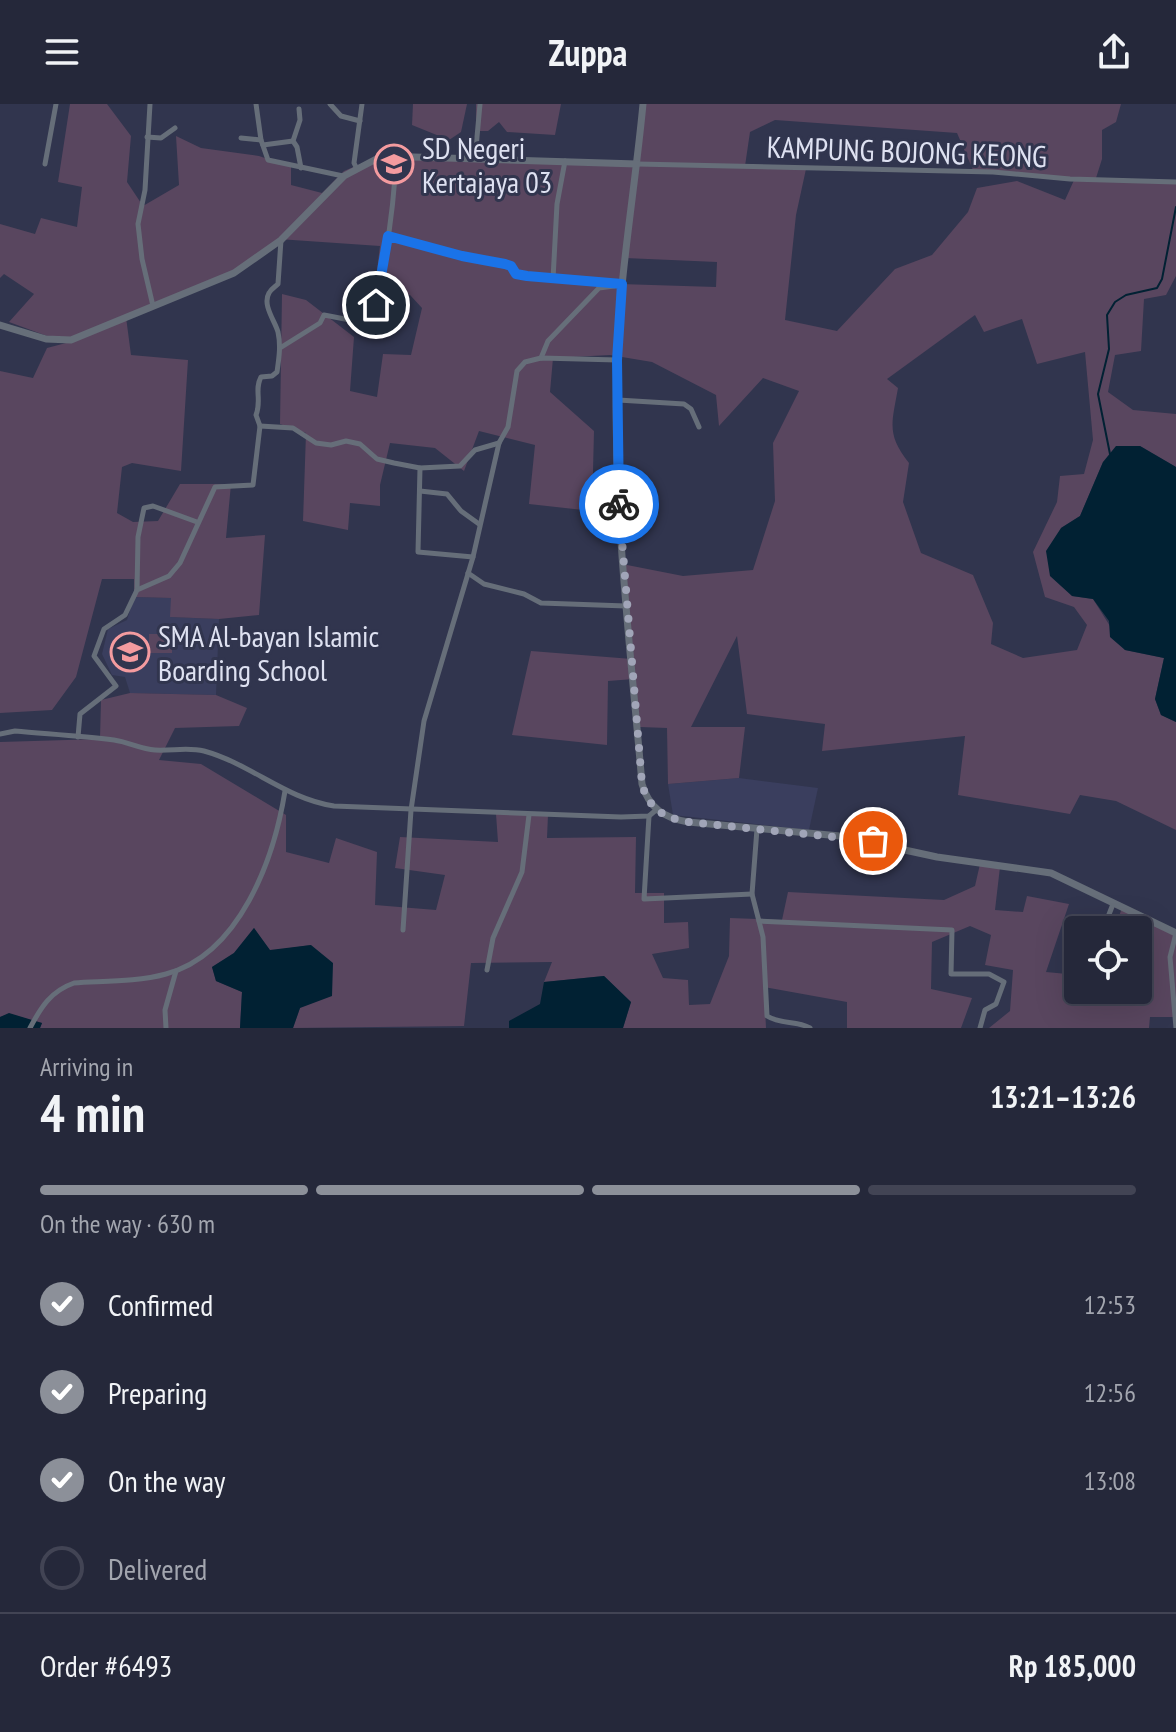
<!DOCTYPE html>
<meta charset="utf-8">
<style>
body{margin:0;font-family:"PT Sans Narrow",sans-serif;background:#313445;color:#f1f3f6;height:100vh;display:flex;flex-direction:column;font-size:30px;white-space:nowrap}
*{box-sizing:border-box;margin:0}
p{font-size:26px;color:#a3a6af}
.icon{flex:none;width:44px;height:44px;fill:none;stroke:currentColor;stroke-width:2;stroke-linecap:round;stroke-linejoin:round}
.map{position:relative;height:924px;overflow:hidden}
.panel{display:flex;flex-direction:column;background:#25283a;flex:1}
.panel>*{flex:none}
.tools{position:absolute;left:1064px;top:812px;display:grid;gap:16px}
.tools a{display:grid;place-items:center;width:88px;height:88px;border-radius:8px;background:#25283a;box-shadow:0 8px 32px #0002,0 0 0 2px #424454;font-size:40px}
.pin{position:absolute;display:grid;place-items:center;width:68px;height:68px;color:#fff;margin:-34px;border:4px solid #fff;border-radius:50%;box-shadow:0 2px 8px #0007}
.courier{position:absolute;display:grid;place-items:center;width:80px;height:80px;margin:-40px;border:6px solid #1a73e8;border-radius:50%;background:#fff;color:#222;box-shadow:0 2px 10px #0007}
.head em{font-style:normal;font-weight:700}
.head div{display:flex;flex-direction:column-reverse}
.head{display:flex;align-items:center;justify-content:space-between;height:136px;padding:0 40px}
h1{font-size:52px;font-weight:700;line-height:60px}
.bar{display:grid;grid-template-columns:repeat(4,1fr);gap:12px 8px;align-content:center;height:96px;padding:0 40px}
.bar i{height:10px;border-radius:6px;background:#424454}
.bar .on{background:#8c9099}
.bar p{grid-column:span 4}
.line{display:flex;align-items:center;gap:20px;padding:0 40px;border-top:2px solid #424454}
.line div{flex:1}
ol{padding:0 40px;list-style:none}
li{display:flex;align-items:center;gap:24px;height:88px}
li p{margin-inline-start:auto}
li .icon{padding:8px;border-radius:50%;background:#8c9099;color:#fff;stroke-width:4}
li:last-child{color:#a3a6af}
li i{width:44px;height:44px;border:4px solid #424454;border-radius:50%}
header{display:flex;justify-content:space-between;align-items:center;height:104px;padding:0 40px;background:#25283a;font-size:36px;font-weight:700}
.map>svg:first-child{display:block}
</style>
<header><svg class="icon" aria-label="menu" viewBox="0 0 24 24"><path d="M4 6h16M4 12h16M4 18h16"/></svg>Zuppa<svg class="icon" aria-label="share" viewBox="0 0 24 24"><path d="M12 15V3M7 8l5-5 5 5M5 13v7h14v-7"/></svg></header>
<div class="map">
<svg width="1176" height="924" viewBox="0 0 1176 924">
<rect width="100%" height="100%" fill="#31354e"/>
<!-- built -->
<g fill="#3a3e5e">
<polygon points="134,493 171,494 171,513 219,515 216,591 130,589 125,573 112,571 102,550 108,525 127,516"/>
<polygon points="739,674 818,684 809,726 673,711 668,680"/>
</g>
<!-- green -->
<g fill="#59465f" fill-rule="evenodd">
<path d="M70,0H107L131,32L127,78L143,102L179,81L176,32L201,44L259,52L291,63V81L322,89L344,67L382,51L635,60L641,0H1121L1116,18L1102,26V55L1096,74L1176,77V172L1166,191L1144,195L1141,247L1115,251L1108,288L1133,306L1176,310V363L1140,342L1103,358L1080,412L1061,424L1072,492L1093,495L1125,546L1164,554L1155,595L1161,611L1176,618V726L1116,697L1080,691L1070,710L958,691L965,632L822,647L825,620L747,610L737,532L691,623H745L739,674L668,680L667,624L640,623L634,575L608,577L607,641L512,631L531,547L632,555L622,460L683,472L753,466L775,397L773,339L799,287L763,274L719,322L716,291L652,258L610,251L553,254L550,288L594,327L592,407L529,400L535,341L479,327L464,367L435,344L390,339L380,381V402L350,399L348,426L303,417L306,329L280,320L282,190L306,196L354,233L350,287L377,293L383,250L411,251L422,204L410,191L375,183L380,142L278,135L232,171L126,213L131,251L188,256L181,367L132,359L122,363L117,409L133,418L158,417L180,380H231L226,434L265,431L259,511L219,515L170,513L171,494L134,493V475H102L76,573L52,606L0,609V267L33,274L47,244L66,239L9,218L34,190L4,170L0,174V120L35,130L41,114L77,123L82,83L58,78ZM775,16L957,29L973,66L1075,74L1065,96L1017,77L977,84L968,108L932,151L895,165L837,227L785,216L796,111L806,65L745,62L750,28ZM625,154L717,158L716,183L620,180ZM975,211L984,228L1022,215L1037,260L1085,248L1093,336L1084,370L1060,372L1057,398L1033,448L1045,493L1074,503L1087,521L1077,546L1023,554L991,540L993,519L973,471L921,449L903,398L909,359C886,330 892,319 898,284L887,275Z"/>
<polygon points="413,0 467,0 461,28 449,36 412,21"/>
<polygon points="476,0 561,0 555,31 507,28 499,18 488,27 476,27"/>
<rect x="149" y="530" width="23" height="19"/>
<polygon points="130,589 216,591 247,604 239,622 175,624 159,656 201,660 286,711 286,748 329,759 336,734 377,748 375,801 436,806 445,771 395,764 400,733 498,738 496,710 548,711 547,734 636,733 635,789 664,789 664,819 688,818 689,844 652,850 663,874 688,876 689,901 710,900 729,852 730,814 782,816 788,788 944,796 975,782 980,760 1000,763 995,806 1023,808 1027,792 1069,800 1046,868 1078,871 1078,886 1138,886 1138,826 1114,826 1122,804 1176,828 1176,913 1150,913 1149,924 989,924 1010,907 1013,866 985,861 991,831 970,822 932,838 931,885 972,894 961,924 847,924 847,898 764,883 766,924 623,924 631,898 604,872 544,878 552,858 471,859 464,922 293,924 300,904 311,841 270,847 254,824 234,849 212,863 216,877 242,888 240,924 40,924 42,919 9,910 0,913 0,638 100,635 101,596"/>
</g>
<!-- water -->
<g fill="#012133">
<polygon points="1116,342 1140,342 1176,363 1176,618 1161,611 1155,595 1164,554 1125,546 1110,533 1109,517 1093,495 1072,492 1050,472 1046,447 1061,424 1080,412 1103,358"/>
<polygon points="254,824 270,846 311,841 333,859 332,892 300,904 293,924 240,924 242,888 216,877 212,863 234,849"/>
<polygon points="604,872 631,898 623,924 509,924 509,917 540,900 544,878"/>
<polygon points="9,909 42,919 40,924 0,924 0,913"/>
</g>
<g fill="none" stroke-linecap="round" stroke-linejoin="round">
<!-- stream -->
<polyline stroke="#012133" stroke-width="2" points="1110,350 1098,290 1109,245 1107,211 1115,198 1126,191 1157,184 1162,175 1176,103"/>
<!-- minor -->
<g stroke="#666e79" stroke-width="5">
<polyline points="150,0 145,86 138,120 142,155 153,202"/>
<polyline points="256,0 261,36 268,56 343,72"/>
<polyline points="330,0 341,12 360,17"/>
<polyline points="299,5 300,16 293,37 297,43 301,64"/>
<polyline points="147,33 161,34 175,24"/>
<polyline points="241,34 261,36"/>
<polyline points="263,41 293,37"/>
<polyline points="475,55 480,0"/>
<polyline points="45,60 56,0"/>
<polyline points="637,60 993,68 1070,75 1176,78"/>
<polyline points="356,63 354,59 362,0"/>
<polyline points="388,132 462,152 505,160 516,170 527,172 622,180"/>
<polyline points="553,175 557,100 565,57"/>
<path d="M280,244L320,219L324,211L371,220C384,166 394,109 396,53"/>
<polyline points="541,254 548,237 599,184 614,182"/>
<polyline points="618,296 684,300 691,305 699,323"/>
<polyline points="260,322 293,324 316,339 331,341 346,337 360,340 377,355 394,359 420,364 460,362 475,346 499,339"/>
<polyline points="420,364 418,448 473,453"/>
<polyline points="420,387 447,390 461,407 479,420"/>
<polyline points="468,469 484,480 524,490 541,499 626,502"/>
<polyline points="137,486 138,433 144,404 153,402 197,418"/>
<path d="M0,630L15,627C48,630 81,632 114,636C128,638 141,645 155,646C172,647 188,643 204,647C251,660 286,695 334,702L621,713L649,712L656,706"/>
<path d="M78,633L80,610L116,582L94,552L104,525L125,511L137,486L169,472L180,459L215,383L253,381L260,322L256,311C262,296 254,286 261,273L272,272L277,268C279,254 281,242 278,228C275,217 262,201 269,189C271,185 275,183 278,180L281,136"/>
<polyline points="649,712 644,795 752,790"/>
<path d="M757,725L752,790L763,833L767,912C781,921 796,916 810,924"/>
<polyline points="759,817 952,826 951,870 989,870 1004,878 996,900 985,906 980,924"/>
<polyline points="403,826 411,706 424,617 473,453 499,339 508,323 517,267 525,258 541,254 617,256"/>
<polyline points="1103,826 1113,800"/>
<polyline points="1176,829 1170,853 1176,924"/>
<polyline points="487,866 493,834 522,768 529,711"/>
<path d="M30,924C41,903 51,887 74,879C104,877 137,878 166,870C240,850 274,755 285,687"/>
<polyline points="166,924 165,906 176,867"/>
</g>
<!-- tertiary -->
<g stroke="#666e79" stroke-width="7">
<path d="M643,0C635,85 620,169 617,254C612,397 630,538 642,680C649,704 664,714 688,718L840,732L937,753L1051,769L1176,829"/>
<polyline points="0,221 46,235 71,236 234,169 281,136 344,72 382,52 637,60"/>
</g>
</g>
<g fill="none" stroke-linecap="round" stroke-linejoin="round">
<!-- done -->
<path stroke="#a1a5b8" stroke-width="8" stroke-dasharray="0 14.4" d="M619,400L642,680C648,704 664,714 688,718L873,737"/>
<!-- route -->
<polyline stroke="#1a73e8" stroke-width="10" points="376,201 388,132 462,152 505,160 511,162 516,170 527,172 622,180 617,256 619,400"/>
</g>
<!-- icons -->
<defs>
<g id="school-ring" transform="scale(2)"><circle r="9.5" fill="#31354e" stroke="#f49b9f" stroke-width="1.5"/><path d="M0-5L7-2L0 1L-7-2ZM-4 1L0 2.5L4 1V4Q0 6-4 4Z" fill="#f49b9f"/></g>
</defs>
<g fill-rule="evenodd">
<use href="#school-ring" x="394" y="60"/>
<use href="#school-ring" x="130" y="548"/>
</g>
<g text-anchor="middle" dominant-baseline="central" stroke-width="6" stroke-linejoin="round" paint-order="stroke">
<!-- poi labels -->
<g font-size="30" fill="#dee1f1" stroke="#31354e" text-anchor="start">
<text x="422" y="43">SD Negeri<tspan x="422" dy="34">Kertajaya 03</tspan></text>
<text x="158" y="531">SMA Al-bayan Islamic<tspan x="158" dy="34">Boarding School</tspan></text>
</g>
<!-- street labels -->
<g font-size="30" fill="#dee1f1" stroke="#31354e">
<text transform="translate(907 47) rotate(2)">KAMPUNG BOJONG KEONG</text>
</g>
</g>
</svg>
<div class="tools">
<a><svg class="icon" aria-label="locate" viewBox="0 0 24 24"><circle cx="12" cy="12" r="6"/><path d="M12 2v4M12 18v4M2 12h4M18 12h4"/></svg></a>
</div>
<div class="pin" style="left:873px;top:737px;background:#ea580c"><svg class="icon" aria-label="bag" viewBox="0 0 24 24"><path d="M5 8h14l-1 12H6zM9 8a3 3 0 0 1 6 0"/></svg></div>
<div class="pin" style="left:376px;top:201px;background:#1f2937"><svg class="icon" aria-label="home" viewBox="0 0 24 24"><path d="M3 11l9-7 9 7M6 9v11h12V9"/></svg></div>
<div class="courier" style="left:619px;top:400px"><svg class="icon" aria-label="bike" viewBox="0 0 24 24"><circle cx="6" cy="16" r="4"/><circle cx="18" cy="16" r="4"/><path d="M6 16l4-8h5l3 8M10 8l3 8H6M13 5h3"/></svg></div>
</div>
<section class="panel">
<div class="head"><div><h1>4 min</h1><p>Arriving in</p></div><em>13:21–13:26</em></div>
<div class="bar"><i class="on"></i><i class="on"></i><i class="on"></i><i></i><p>On the way · 630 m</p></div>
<ol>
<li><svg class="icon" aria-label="check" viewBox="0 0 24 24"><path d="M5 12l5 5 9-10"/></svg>Confirmed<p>12:53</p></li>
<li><svg class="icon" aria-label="check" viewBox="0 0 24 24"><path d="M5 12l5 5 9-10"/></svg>Preparing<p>12:56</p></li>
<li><svg class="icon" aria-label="check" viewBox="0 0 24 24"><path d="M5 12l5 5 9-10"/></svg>On the way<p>13:08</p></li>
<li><i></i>Delivered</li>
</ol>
<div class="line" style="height:104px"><div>Order #6493</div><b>Rp 185,000</b></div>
</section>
